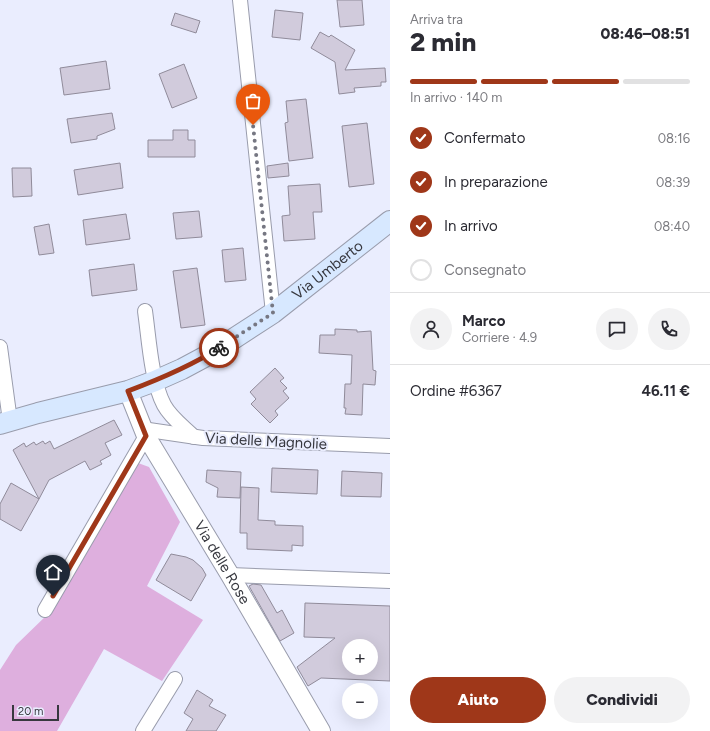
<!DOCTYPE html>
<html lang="it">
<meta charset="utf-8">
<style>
body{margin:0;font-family:Figtree,sans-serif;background:#f2f2f3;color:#2b2b33;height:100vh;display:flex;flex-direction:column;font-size:15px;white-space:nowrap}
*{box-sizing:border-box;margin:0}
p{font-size:13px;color:#7c7c81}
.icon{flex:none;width:22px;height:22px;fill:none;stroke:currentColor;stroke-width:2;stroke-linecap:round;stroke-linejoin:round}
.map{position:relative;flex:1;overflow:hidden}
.panel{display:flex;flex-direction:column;background:#fff;width:320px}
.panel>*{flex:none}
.buttons{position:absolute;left:342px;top:639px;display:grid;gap:8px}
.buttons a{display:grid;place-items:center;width:36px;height:36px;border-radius:50%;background:#fff;box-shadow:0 4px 16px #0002;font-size:20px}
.scale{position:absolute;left:12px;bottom:10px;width:47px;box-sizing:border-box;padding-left:4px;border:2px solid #37383f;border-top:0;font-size:11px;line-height:14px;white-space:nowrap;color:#37383f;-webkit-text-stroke:3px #eaedfe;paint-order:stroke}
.pin{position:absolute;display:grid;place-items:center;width:34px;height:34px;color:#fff;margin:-41px -17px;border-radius:50% 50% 50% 0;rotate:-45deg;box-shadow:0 0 4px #0007}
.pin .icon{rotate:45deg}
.courier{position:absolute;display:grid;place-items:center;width:40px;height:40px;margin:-20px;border:3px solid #9f3719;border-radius:50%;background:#fff;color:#222;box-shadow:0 1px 5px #0007}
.headline em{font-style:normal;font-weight:800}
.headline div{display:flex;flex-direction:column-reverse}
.headline{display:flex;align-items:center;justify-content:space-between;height:68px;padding:0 20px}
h1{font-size:26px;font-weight:800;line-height:30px}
.bar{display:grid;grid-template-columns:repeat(4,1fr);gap:6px 4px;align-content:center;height:48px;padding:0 20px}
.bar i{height:5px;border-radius:3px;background:#e1e1e2}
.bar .on{background:#9f3719}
.bar p{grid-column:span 4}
.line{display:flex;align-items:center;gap:10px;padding:0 20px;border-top:1px solid #e1e1e2}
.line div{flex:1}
.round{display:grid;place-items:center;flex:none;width:42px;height:42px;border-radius:21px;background:#f2f2f3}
ol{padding:0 20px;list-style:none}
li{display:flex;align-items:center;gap:12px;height:44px}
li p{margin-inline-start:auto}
li .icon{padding:4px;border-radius:50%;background:#9f3719;color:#fff;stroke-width:4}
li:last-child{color:#7c7c81}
li i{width:22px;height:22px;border:2px solid #e1e1e2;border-radius:50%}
.action{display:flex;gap:8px;margin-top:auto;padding:8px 20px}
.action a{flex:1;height:46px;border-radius:24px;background:#9f3719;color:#fff;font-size:16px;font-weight:800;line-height:46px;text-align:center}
.action a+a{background:#f2f2f3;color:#2b2b33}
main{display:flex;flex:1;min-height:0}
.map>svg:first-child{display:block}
</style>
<main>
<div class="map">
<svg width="390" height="731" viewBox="0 0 390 731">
<rect width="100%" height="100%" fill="#eaedfe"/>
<!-- green -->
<polygon fill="#deafde" points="138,463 149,467 180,522 147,586 203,620 162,681 104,649 57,731 0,731 0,670 16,645 48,614"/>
<!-- building -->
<g fill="#d1cbdc" stroke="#908b9a" fill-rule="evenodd">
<polygon points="337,0 362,0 364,25 340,27"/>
<polygon points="275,10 303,13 300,40 272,37"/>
<polygon points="175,13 200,21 196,33 171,25"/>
<polygon points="320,32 329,37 331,35 355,50 345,70 385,68 386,82 381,82 381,86 354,88 355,92 339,94 335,62 311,48"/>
<polygon points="106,61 110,89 64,95 60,68"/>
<polygon points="184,64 197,98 172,108 159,74"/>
<polygon points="306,99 313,158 289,161 285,123 288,122 286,101"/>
<polygon points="112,113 115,129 97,136 97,139 71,143 67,119"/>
<polygon points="367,123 374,184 349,187 342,126"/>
<polygon points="173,130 188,130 188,140 195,140 195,157 148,157 148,140 173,140"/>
<polygon points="120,163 123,188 78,195 74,170"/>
<polygon points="288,163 289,176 268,178 267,166"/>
<polygon points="12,168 31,168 32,196 13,197"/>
<polygon points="320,184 322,212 313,212 315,239 284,241 282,216 290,215 288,186"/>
<polygon points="199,211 202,237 176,239 173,213"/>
<polygon points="126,214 130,239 86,245 83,220"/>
<polygon points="49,224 54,253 39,255 34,227"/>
<polygon points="243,248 246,280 225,282 222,250"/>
<polygon points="134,264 137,290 92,296 89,270"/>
<polygon points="197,268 205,325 181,328 173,271"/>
<polygon points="335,329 357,330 357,332 371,331 373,370 376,371 375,385 363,384 362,415 345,414 346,408 344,408 345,384 351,384 352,355 319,353 320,335 335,335"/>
<polygon points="275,368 284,378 280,381 287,388 283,391 289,398 275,411 278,415 270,423 251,404 256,399 250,392"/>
<polygon points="114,420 122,435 105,443 111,455 100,461 102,464 90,470 85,461 49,480 39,499 13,450 24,443 26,447 34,442 36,445 43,441 45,444 50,441 54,449"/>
<polygon points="272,468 318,470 317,494 271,492"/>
<polygon points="207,470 241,472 240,498 217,497 218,488 206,482"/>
<polygon points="342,471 382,473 381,497 341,496"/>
<polygon points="11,483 39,499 21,531 0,519 0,504"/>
<polygon points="241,487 259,488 258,520 275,521 275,525 303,526 303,546 292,545 292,551 247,549 247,533 240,533"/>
<polygon points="171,554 186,557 193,560 202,568 206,575 191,601 156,580"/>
<polygon points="253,584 261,585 277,613 282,610 294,633 280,641 249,586"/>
<path d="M305,603L390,606V681L321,678L308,686L297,667L335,638L304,637ZM349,646H371V668H349Z"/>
<polygon points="197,690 213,700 209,706 226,715 216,731 186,731 193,719 184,713"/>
</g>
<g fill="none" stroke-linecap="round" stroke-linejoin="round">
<!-- minor casing -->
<g stroke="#999cac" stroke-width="16">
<g id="minor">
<polyline points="240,0 273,313"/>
<path d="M145,311C149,339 151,380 164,405C171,418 184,427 194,437"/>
<polyline points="0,347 10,421"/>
<polyline points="142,429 203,438 390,446"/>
<polyline points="230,575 390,581"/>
<polyline points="45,610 146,436"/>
<polyline points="143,731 175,679"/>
</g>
</g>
<!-- tertiary casing -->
<g stroke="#999cac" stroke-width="20">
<g id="tertiary">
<path id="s1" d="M128,391L146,436L230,575L321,731"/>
</g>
</g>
<!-- secondary casing -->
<g stroke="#999cac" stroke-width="22">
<g id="secondary">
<path id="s2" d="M0,424L38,413L128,391L155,381L182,369L210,354L273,313L390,221"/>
</g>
</g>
<!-- minor -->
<use href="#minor" stroke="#fff" stroke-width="14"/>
<!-- tertiary -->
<use href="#tertiary" stroke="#fff" stroke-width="18"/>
<!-- secondary -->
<use href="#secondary" stroke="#d7e8ff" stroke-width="20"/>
</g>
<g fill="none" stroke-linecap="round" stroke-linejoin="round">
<!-- done -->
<polyline stroke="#767782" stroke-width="4" stroke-dasharray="0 7.2" points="219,348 273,313 253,125"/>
<!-- route -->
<path stroke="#9f3719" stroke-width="5" d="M53,596L146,436L128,391C160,379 191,366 219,348"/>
</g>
<g text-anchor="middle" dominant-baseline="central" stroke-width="4" stroke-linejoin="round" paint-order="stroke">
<!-- street labels -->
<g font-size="15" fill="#37383f" stroke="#eaedfe">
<text stroke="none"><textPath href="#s2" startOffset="367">Via Umberto</textPath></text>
<text transform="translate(266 441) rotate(3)">Via delle Magnolie</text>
<text stroke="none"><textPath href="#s1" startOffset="196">Via delle Rose</textPath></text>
</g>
</g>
</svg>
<div class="buttons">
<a>+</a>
<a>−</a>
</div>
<div class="scale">20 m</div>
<div class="pin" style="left:253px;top:125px;background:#ea580c"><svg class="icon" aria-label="bag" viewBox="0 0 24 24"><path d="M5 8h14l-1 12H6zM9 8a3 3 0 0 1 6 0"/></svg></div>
<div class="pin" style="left:53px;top:596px;background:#1f2937"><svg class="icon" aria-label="home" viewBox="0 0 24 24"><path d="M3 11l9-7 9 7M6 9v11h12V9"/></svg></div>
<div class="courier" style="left:219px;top:348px"><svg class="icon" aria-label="bike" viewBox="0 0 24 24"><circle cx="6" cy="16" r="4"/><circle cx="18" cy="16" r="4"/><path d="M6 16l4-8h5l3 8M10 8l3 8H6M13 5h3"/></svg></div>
</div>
<section class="panel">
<div class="headline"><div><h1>2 min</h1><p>Arriva tra</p></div><em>08:46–08:51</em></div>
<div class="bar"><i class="on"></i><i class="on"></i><i class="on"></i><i></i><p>In arrivo · 140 m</p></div>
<ol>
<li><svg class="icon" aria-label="check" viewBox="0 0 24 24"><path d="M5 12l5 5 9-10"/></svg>Confermato<p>08:16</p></li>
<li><svg class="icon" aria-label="check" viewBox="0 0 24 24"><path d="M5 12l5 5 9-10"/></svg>In preparazione<p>08:39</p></li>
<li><svg class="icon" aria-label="check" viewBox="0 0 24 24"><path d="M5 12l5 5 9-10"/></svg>In arrivo<p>08:40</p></li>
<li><i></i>Consegnato</li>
</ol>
<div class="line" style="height:72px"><a class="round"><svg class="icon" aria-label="person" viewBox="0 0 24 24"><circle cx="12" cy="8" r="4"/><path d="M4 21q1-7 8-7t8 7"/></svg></a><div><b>Marco</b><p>Corriere · 4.9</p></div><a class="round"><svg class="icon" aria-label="chat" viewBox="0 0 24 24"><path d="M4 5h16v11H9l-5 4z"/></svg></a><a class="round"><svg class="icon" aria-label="phone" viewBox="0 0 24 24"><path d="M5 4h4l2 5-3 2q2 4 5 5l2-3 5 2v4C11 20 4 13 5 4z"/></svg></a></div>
<div class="line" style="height:52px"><div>Ordine #6367</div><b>46.11 €</b></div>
<div class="action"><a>Aiuto</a><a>Condividi</a></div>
</section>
</main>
